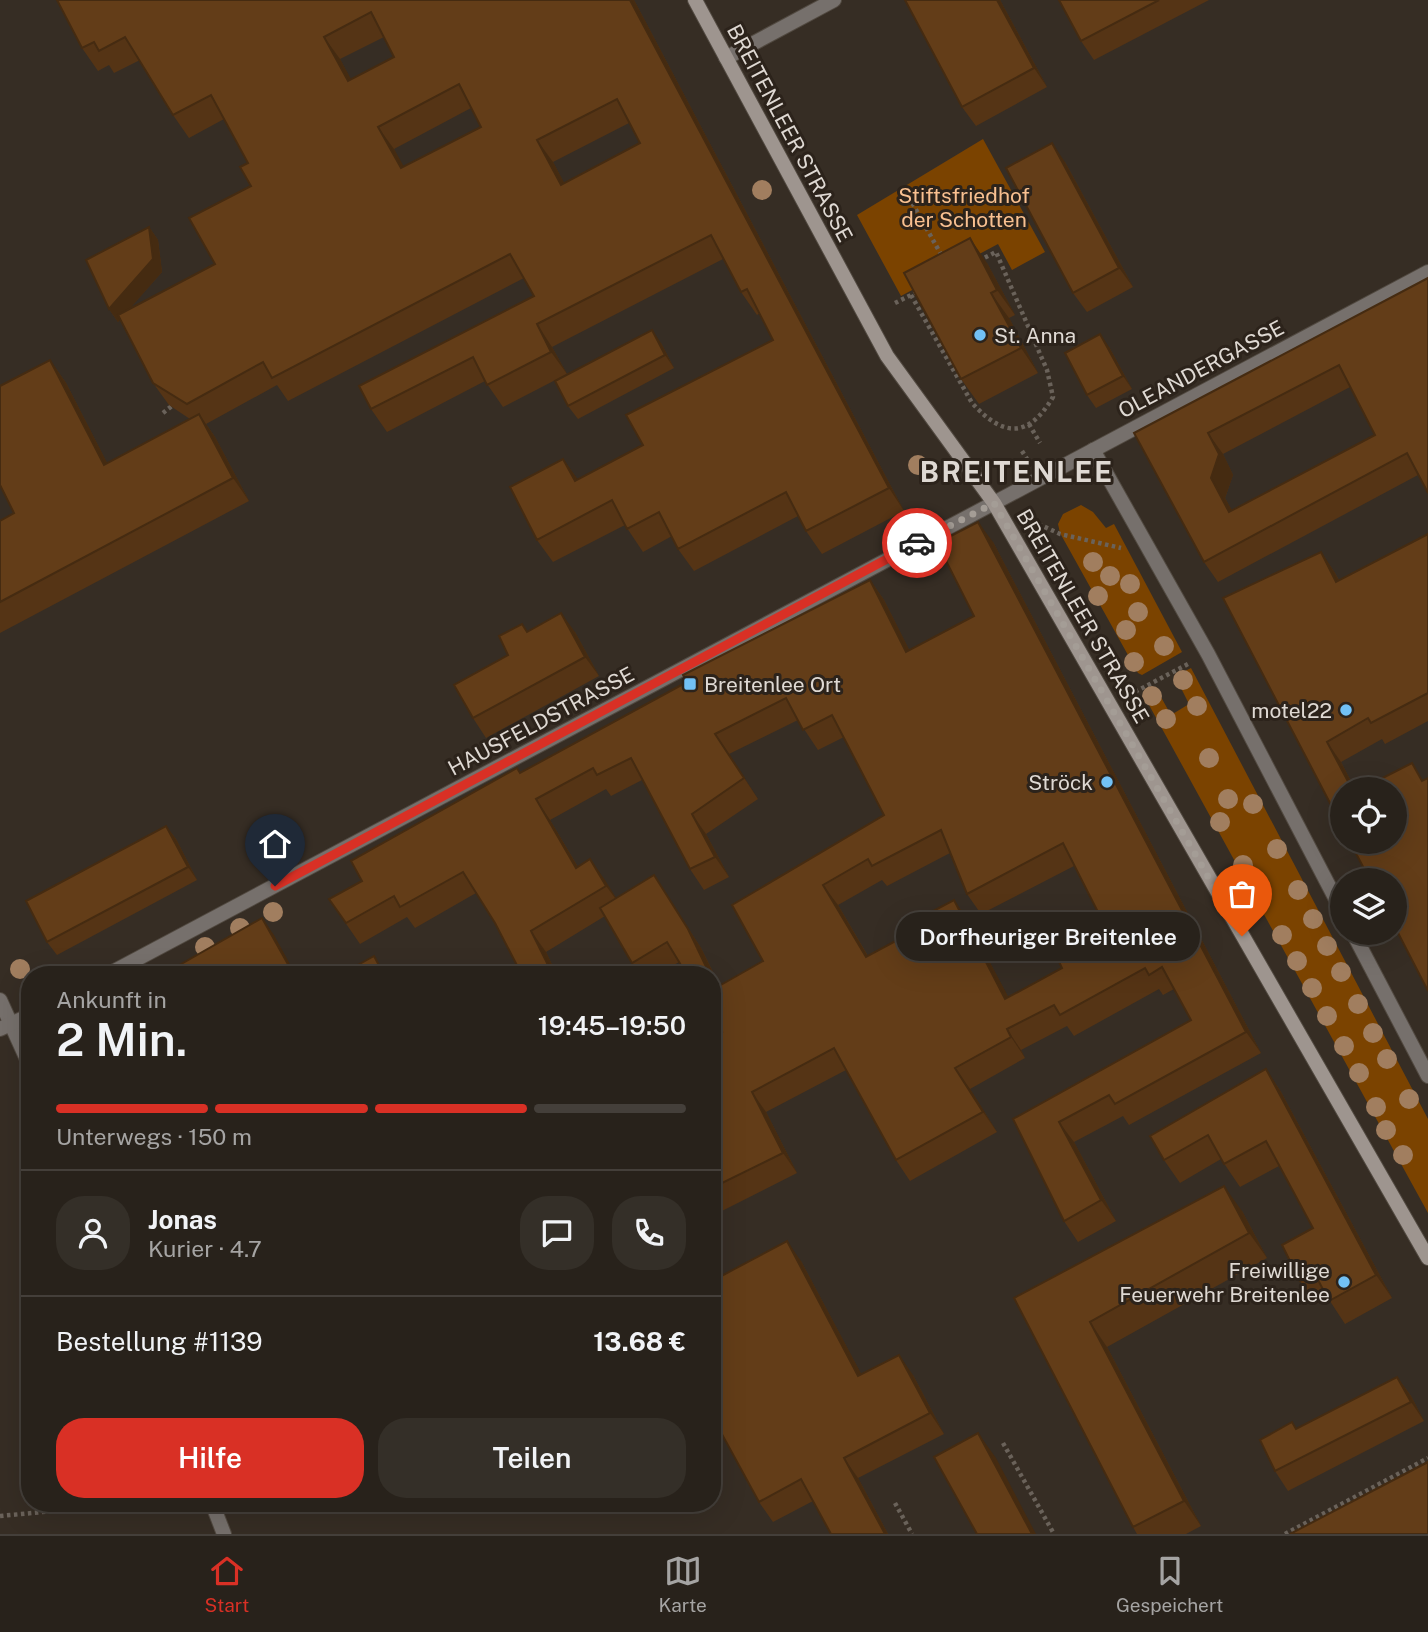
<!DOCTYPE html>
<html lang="de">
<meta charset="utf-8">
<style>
body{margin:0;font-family:"Public Sans",sans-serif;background:#342f28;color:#f1f3f6;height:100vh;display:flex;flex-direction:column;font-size:26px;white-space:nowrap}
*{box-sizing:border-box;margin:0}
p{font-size:23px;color:#a5a4a3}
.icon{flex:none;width:38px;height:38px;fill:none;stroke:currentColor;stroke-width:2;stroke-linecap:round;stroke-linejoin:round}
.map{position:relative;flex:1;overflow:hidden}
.panel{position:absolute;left:21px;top:966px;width:700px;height:546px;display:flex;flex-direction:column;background:#28221b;border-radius:28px;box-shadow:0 7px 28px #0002,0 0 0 2px #443f3a}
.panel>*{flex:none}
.fabs{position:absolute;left:1330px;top:777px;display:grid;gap:14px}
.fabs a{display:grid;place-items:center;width:77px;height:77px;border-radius:50%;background:#28221b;box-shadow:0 7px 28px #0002,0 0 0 2px #443f3a;font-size:35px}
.pin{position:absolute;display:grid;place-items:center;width:60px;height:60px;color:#fff;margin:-72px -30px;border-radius:50% 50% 50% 0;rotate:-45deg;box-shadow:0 0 7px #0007}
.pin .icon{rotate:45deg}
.courier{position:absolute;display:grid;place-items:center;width:70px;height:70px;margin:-35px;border:5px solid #d93025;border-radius:50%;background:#fff;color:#222;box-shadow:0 2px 9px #0007}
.bubble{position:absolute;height:49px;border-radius:24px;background:#28221b;box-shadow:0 7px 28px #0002,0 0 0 2px #443f3a;font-size:23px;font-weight:600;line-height:49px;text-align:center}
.overview em{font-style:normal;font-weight:600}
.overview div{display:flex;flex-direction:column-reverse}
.overview{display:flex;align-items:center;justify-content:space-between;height:119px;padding:0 35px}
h1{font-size:46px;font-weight:600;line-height:52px}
.bar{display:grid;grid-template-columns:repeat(4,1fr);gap:10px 7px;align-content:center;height:84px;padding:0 35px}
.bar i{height:9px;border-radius:5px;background:#443f3a}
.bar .current{background:#d93025}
.bar p{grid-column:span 4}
.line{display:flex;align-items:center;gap:18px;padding:0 35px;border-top:2px solid #443f3a}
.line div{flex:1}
.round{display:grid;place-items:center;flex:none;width:74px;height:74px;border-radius:28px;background:#342f28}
.cta{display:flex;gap:14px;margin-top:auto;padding:14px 35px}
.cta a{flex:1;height:80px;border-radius:28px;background:#d93025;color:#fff;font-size:28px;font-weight:600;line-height:80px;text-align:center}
.cta a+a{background:#342f28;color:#f1f3f6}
.tab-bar{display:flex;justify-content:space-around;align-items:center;height:98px;border-top:2px solid #443f3a;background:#28221b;font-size:19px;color:#a5a4a3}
.tab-bar a{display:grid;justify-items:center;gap:4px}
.tab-bar .current{color:#d93025}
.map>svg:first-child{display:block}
</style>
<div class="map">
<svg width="1428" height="1534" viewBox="0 0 1428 1534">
<rect width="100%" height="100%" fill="#362d24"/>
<!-- green -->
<g fill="#7b4300">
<polygon points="983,139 1045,252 1012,270 998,244 901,296 857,215"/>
<polygon points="1081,505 1093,512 1106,528 1114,524 1182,652 1142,675 1138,673 1060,533 1058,524 1063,514"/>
<polygon points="1191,668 1428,1119 1428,1213 1143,694 1151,688 1157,690 1171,715 1189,704 1175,676"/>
</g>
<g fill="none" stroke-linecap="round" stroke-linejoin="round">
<!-- service casing -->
<g stroke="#514940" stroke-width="16">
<polyline id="service" points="726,58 834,0"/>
</g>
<!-- minor casing -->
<g stroke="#514940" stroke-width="16">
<g id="minor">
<polyline points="1093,450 1208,654 1342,911"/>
<polyline points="1353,933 1428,1076"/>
<polyline points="0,1000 30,1066"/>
<polyline points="212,1503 224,1534"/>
</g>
</g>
<!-- tertiary casing -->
<g stroke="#514940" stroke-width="16">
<g id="tertiary">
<polyline points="107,975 1428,272"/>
<polyline points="0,1029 30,1015"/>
</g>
</g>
<!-- secondary casing -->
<g stroke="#514940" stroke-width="16">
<polyline id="secondary" points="695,0 887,356 994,503 1428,1258"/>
</g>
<!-- path -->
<g stroke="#6a625a" stroke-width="4.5" stroke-dasharray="3.5 3.5" stroke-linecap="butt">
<polyline points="909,197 943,258"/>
<path d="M911,295L972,403C1003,437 1028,439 1053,397L1047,370L996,252L980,260"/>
<polyline points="895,303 919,291"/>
<polyline points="163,413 173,405"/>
<polyline points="1029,424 1040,443"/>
<polyline points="1022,451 1027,459"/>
<polyline points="1032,521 1060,534 1121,548"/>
<polyline points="1129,695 1190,663"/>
<polyline points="1003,1443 1054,1534"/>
<polyline points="895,1503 912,1534"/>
<polyline points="0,1516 139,1503"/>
<polyline points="1285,1534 1428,1458"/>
</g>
<!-- service -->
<use href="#service" stroke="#76706c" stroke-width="14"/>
<!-- minor -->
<use href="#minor" stroke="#76706c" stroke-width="14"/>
<!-- tertiary -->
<use href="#tertiary" stroke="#76706c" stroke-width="14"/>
<!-- secondary -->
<use href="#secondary" stroke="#9e958f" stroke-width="14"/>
</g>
<!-- trees -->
<g fill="#a17e5f">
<circle cx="762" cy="190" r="10"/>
<circle cx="918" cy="465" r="10"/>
<circle cx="1093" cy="562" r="10"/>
<circle cx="1110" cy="576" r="10"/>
<circle cx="1130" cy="584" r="10"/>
<circle cx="1098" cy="596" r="10"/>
<circle cx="1138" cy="612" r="10"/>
<circle cx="1126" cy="630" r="10"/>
<circle cx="1164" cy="646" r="10"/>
<circle cx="1134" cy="662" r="10"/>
<circle cx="1183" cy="680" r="10"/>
<circle cx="1152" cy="696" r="10"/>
<circle cx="1197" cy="706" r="10"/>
<circle cx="1166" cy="719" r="10"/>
<circle cx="1209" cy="758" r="10"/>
<circle cx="1228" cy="799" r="10"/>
<circle cx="1253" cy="804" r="10"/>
<circle cx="1220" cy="822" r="10"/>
<circle cx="1277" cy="849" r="10"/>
<circle cx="1243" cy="865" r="10"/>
<circle cx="1298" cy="890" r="10"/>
<circle cx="273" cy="912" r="10"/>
<circle cx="1313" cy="919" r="10"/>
<circle cx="240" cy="928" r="10"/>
<circle cx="1282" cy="935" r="10"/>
<circle cx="1327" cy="946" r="10"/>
<circle cx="205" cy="947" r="10"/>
<circle cx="1297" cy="961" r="10"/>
<circle cx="20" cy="969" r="10"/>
<circle cx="1341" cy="972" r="10"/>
<circle cx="1312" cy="988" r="10"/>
<circle cx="1358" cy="1004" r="10"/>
<circle cx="1327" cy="1016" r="10"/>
<circle cx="1373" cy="1033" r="10"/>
<circle cx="1344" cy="1046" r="10"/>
<circle cx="1387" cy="1059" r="10"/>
<circle cx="1359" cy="1073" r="10"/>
<circle cx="1409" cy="1099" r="10"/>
<circle cx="1376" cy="1107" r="10"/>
<circle cx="1386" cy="1130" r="10"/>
<circle cx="1403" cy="1155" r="10"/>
</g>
<!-- wall -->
<g fill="#553415" fill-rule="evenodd">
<path d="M57,0H634L904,511L822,554L806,531L798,516L694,571L678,549L672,536L643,552L625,525L553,562L537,540L563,459L578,480L643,445L773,340L760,313L757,315L741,292L723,259L552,347L567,374L503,407L485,381L387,432L371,409L534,296L524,278L288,401L277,385L206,424L215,437L249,501L0,633V521L14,513L50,360L66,383L107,463L190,419L169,405L153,383L120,319L118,322L109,309L149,227L158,240L162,272L130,308L215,264L251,186L248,163L224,119L189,138L173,115L140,60L114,73L109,65L98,71L82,48ZM384,37L394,57L351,80L340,59ZM471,108L481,127L403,167L394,149ZM629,123L640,143L564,183L553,162Z"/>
<polygon points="1000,0 1047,87 976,126 962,107"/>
<polygon points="1059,0 1209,0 1094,60 1081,41"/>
<polygon points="1065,162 1133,287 1087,312 1073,293"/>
<polygon points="987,263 1015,315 1009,318 1038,373 979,404 961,379"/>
<path d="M1428,278L1418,475L1218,582L1204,562L1134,433ZM1350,387L1375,435L1232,511L1225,498L1233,475L1223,454Z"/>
<polygon points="661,343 674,368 578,419 568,406"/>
<polygon points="1109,347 1132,389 1096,408 1087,395"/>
<polygon points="1428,534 1428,721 1385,744 1382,739 1341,762 1355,789 1342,789 1223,598 1321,552 1335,573 1339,580"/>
<path d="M993,542L1261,1053L1129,1125L1123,1116L1074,1142L1116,1221L1078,1242L1064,1221L1013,1119L1191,1020L1174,989L1163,995L1159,989L1074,1036L1067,1026L1021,1050L1025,1058L970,1089L997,1132L910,1181L896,1160L846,1070L766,1112L797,1173L712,1216V1038L722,1032L712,1017V975L679,962L657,975H640L632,963L605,916L546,952L557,975H522L495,923L476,893L415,928L407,917L360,944L329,899L362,881L520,773L687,682L870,580L884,600L909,650L974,616ZM798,720L818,750L844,737L884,815L732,905L763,961L720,986L701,948L654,875L616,898L590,859L578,867L550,820L606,789L611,796L642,780L690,869L704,890L729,877L706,834L758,799L729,754ZM950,853L967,894L981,914L1074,866L1098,912L1062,968L1008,997L968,921L954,900L920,928L868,956L838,905L882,880L887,886Z"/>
<polygon points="522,624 527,632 575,632 599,676 486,738 473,718 508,655"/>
<polygon points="166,826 176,839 197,880 57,955 47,942"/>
<polygon points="1266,1069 1281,1092 1392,1298 1345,1324 1328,1298 1316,1304 1300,1281 1313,1228 1279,1166 1240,1187 1221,1159 1180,1183 1164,1160"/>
<polygon points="1242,1211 1267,1258 1107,1347 1201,1526 1186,1534 1137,1534 1133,1527 1014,1298"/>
<polygon points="801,1261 861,1374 913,1375 944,1434 858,1478 888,1534 831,1534 813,1501 773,1522 759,1502"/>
<polygon points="1397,1377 1411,1396 1424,1421 1288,1491 1275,1471 1297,1429"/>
</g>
<!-- shaded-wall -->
<g fill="#452b11">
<polygon points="630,0 634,0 904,511 889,488"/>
<polygon points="997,0 1000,0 1047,87 1034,68"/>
<polygon points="324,37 340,59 364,103 348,81"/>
<polygon points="378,127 394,149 417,190 401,168"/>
<polygon points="537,140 553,162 577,207 561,185"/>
<polygon points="1052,143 1065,162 1133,287 1119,268"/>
<polygon points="149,227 158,240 162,272 118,322 109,309"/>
<polygon points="970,238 987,263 1015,315 997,290"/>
<polygon points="991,293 1009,318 1038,373 1021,348"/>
<polygon points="537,324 552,347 567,374 551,352"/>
<polygon points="652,330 661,343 674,368 665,355"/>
<polygon points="1100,334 1109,347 1132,389 1123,376"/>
<polygon points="50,360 66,383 120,488 104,465"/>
<polygon points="199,414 215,437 249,501 233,478"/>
<polygon points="1208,433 1223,454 1233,475 1225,498 1244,532 1229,512 1211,478"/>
<polygon points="563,459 579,481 575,481"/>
<polygon points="978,522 993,542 1261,1053 1246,1032"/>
<polygon points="1321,552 1335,573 1350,602 1336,582"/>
<polygon points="870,580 884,600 921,673 906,652"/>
<polygon points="561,613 575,632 599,676 585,657"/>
<polygon points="715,734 729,754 758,799 744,778"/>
<polygon points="1327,742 1341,762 1355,789 1352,789"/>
<polygon points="536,799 550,820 591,889 576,868"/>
<polygon points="692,814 706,834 729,877 715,857"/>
<polygon points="166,826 176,839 197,880 188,867"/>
<polygon points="590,859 605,880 621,906 606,886"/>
<polygon points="654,875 701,948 724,995 712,978 712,975 710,975"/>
<polygon points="823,885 838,905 880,977 866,957"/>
<polygon points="954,900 968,921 1020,1019 1005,999"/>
<polygon points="262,918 274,935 296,975 294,975"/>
<polygon points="531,931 546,952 557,975 553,975"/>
<polygon points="1007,1029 1021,1050 1025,1058 1011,1037"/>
<polygon points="955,1068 970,1089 997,1132 983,1112"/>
<polygon points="1266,1069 1281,1092 1392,1298 1376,1275"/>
<polygon points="752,1092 766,1112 797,1173 783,1153"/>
<polygon points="1059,1122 1074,1142 1116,1221 1101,1200"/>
<polygon points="1224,1186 1242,1211 1267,1258 1249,1233"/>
<polygon points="787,1241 801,1261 873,1396 858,1376"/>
<polygon points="1090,1322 1107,1347 1201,1526 1184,1501"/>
<polygon points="899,1355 913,1375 944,1434 930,1413"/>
<polygon points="1397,1377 1411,1396 1424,1421 1411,1402"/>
<polygon points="978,1433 996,1458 1036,1534 1032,1534"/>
<polygon points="844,1458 858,1478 888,1534 885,1534"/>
</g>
<!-- building -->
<g fill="#633d18" stroke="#452b11" stroke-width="2" fill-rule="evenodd">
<path d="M57,0H630L889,488L806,531L786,492L678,549L659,512L627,529L612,500L537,540L510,487L563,459L575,481L643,445L626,415L773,340L747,289L741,292L711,235L537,324L551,352L487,385L473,357L371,409L359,386L534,296L510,254L272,378L263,362L187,404L153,383L118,315L215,264L189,218L251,186L240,167L248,163L211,95L173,115L125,37L99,51L94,42L82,48ZM371,12L394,57L348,81L324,37ZM459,84L481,127L401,168L378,127ZM617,99L640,143L561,185L537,140Z"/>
<polygon points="905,0 997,0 1034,68 962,107"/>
<polygon points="1059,0 1159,0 1081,41"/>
<polygon points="1052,143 1119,268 1073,293 1006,168"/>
<polygon points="149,227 153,259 109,309 86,260"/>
<polygon points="970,238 997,290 991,293 1021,348 961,379 904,273"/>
<path d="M1428,278V493L1407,453L1204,562L1134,433ZM1339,365L1375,435L1229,512L1211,478L1219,454L1208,433Z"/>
<polygon points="652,330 665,355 568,406 555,381"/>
<polygon points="1100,334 1123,376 1087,395 1065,353"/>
<polygon points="50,360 104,465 199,414 233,478 0,602 0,521 14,513 0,485 0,386"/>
<path d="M978,522L1246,1032L1115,1104L1109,1095L1059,1122L1101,1200L1064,1221L1013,1119L1191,1020L1162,967L1149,975L1145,968L1060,1015L1054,1005L1007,1029L1011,1037L955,1068L983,1112L896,1160L834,1048L752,1092L783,1153L712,1188V1038L722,1032L712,1017V990L763,961L732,905L884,815L832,715L803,730L786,698L715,734L744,778L692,814L715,857L690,869L631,758L597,775L593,768L536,799L576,868L590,859L606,886L531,931L553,975H522L495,923L463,872L400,907L394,896L346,923L329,899L362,881L351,861L517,768L520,773L687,682L683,675L870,580L906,652L974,616L937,543ZM941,830L967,894L1063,843L1098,912L1048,938L1062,968L1005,999L954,900L916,920L920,928L866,957L823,885L868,859L872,866Z"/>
<polygon points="1428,534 1428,693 1371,723 1368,718 1327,742 1352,789 1342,789 1342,826 1223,598 1321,552 1336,582"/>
<polygon points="561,613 585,657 473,718 454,685 508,655 499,636 522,624 527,632"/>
<polygon points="1412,763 1422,781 1428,778 1428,991 1395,927 1395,880 1370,880 1350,842 1395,842 1395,789 1361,789"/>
<polygon points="166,826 188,867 47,942 26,901"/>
<polygon points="654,875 688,929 710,975 687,975 667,942 632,963 600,908"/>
<polygon points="262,918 294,975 162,975"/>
<polygon points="374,956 384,975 340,975"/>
<polygon points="1266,1069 1376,1275 1329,1301 1315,1274 1300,1281 1282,1245 1313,1228 1266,1141 1224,1164 1208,1135 1164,1160 1150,1136"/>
<polygon points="1224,1186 1249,1233 1090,1322 1184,1501 1133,1527 1014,1298"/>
<polygon points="787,1241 858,1376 899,1355 930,1413 844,1458 885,1534 831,1534 801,1479 759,1502 712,1416 712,1281"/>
<polygon points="1397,1377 1411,1402 1275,1471 1260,1440 1292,1422 1296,1429"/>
<polygon points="978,1433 1032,1534 977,1534 934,1457"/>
<polygon points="1428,1462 1428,1534 1290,1534"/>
</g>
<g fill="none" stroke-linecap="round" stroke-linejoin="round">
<!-- done -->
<polyline stroke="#a49d96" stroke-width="7" stroke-dasharray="0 12.6" points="917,543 994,503 1242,936"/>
<!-- route -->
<polyline stroke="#d93025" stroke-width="9" points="275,886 917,543"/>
</g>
<!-- markers -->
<g fill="#72c1f5" stroke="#2c231b" stroke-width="2.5">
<circle cx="980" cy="335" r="7"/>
<rect x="683" y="677" width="14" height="14" rx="3.5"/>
<circle cx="1346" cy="710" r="7"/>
<circle cx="1107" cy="782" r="7"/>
<circle cx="1344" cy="1282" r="7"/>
</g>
<g text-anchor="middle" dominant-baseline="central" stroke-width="6" stroke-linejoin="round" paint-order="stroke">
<!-- street labels -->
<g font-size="21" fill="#dfd9d3" stroke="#2c231b">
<text transform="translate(790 133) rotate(62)">BREITENLEER STRASSE</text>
<text transform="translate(1201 369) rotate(-28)">OLEANDERGASSE</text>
<text transform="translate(1083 616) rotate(60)">BREITENLEER STRASSE</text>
<text transform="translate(541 721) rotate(-28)">HAUSFELDSTRASSE</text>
</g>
<!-- park labels -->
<g font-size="21" fill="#f9c090" stroke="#2c231b">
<text x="964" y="195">Stiftsfriedhof<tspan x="964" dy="24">der Schotten</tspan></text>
</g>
<!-- poi labels -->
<g font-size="21" fill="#dfd9d3" stroke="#2c231b" text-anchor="end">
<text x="994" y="335" text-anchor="start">St. Anna</text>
<text x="704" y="684" text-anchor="start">Breitenlee Ort</text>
<text x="1332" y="710">motel22</text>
<text x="1093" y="782">Ströck</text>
<text x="1330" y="1270">Freiwillige<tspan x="1330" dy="24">Feuerwehr Breitenlee</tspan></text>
</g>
<!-- district labels -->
<g font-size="28" font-weight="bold" letter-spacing="2" fill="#dfd9d3" stroke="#2c231b">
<text x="1017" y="471">BREITENLEE</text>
</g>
</g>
</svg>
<div class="fabs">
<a><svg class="icon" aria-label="locate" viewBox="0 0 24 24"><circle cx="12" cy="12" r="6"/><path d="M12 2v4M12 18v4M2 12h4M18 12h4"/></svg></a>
<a><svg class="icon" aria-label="layers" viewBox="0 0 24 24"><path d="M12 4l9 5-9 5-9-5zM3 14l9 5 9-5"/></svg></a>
</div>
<div class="pin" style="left:1242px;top:936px;background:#ea580c"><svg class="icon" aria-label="bag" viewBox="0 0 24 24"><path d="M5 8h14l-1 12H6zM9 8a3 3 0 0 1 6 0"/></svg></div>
<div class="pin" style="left:275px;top:886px;background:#1f2937"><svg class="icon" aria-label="home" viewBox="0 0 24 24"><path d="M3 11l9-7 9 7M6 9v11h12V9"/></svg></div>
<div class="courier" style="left:917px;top:543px"><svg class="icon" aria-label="car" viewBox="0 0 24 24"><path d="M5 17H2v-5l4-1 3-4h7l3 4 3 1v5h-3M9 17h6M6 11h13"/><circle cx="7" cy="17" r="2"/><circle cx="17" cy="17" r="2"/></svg></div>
<div class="bubble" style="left:896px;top:912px;width:304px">Dorfheuriger Breitenlee</div>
<section class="panel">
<div class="overview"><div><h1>2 Min.</h1><p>Ankunft in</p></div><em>19:45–19:50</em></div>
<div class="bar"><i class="current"></i><i class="current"></i><i class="current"></i><i></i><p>Unterwegs · 150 m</p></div>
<div class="line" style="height:126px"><a class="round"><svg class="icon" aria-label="person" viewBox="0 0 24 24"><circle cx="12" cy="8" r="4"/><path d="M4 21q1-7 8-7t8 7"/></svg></a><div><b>Jonas</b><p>Kurier · 4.7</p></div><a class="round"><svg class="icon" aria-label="chat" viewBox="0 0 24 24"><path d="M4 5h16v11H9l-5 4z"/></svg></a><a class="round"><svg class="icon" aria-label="phone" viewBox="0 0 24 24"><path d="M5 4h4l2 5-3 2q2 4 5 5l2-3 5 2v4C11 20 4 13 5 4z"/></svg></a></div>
<div class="line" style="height:91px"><div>Bestellung #1139</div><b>13.68 €</b></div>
<div class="cta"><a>Hilfe</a><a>Teilen</a></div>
</section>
</div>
<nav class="tab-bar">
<a class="current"><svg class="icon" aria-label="home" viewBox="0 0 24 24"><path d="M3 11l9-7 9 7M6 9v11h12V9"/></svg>Start</a>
<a><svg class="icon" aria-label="map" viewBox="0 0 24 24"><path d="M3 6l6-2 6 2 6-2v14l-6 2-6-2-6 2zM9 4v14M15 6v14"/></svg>Karte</a>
<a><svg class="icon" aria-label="saved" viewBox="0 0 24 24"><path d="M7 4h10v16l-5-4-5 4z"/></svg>Gespeichert</a>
</nav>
